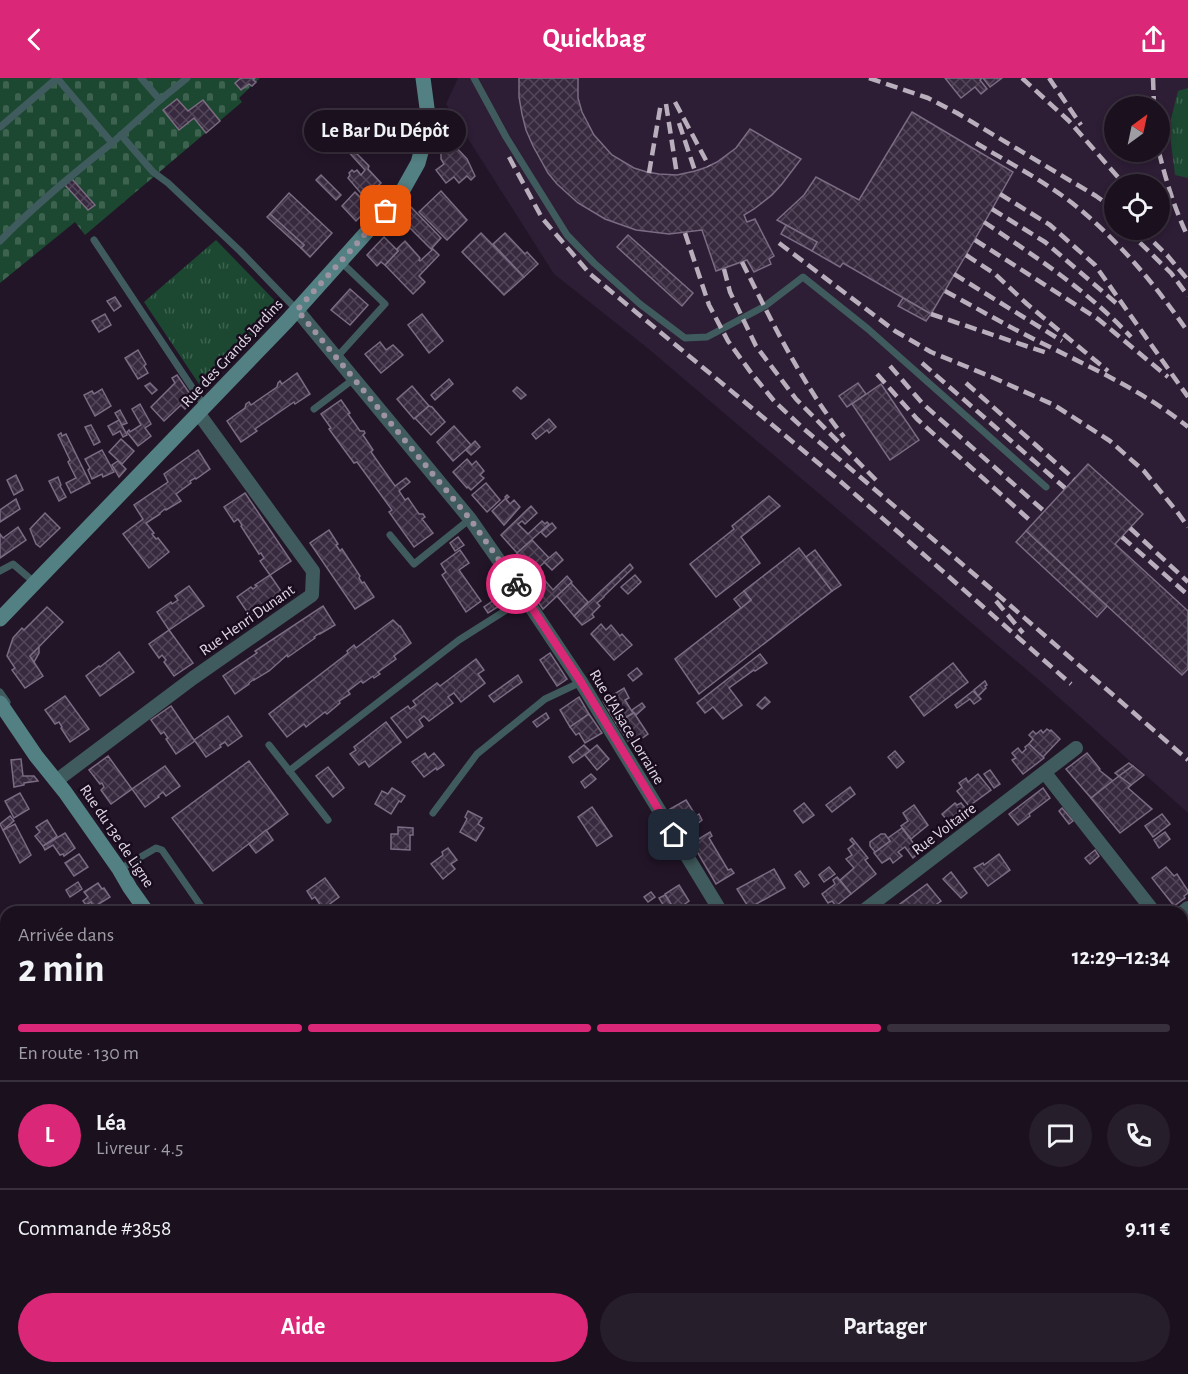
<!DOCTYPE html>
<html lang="fr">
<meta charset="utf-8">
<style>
body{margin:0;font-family:"Alegreya Sans",sans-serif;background:#271e2b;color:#f1f3f6;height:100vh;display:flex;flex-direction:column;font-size:22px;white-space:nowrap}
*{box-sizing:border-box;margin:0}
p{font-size:20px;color:#9f9da4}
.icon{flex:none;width:33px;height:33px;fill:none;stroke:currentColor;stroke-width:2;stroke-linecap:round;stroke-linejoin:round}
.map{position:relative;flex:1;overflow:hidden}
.side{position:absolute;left:0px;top:828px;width:1188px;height:468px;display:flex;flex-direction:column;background:#1a101e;border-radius:18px 18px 0 0;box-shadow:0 3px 9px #0003,0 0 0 2px #38303c}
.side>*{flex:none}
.needle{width:39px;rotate:33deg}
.buttons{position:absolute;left:1104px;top:18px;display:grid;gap:12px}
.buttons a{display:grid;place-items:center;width:66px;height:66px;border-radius:50%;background:#1a101e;box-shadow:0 3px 9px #0003,0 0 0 2px #38303c;font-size:30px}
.pin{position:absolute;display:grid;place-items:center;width:51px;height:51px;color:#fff;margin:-26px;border-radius:12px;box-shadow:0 3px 9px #0006}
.courier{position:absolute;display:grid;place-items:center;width:60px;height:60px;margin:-30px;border:4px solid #db2777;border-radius:50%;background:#fff;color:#222;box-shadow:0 2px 8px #0007}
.bubble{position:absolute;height:42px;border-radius:21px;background:#1a101e;box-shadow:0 3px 9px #0003,0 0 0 2px #38303c;font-size:20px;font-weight:700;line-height:42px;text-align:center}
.head em{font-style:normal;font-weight:700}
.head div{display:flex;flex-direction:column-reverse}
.head{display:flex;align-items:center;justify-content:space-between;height:102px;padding:0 18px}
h1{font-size:39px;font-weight:700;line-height:45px}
.bar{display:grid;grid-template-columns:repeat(4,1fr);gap:9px 6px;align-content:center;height:72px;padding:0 18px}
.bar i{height:8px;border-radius:4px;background:#38303c}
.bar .current{background:#db2777}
.bar p{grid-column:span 4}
.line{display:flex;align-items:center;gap:15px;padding:0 18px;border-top:2px solid #38303c}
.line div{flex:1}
.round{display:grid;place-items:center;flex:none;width:63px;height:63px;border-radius:32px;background:#271e2b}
.cta{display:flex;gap:12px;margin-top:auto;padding:12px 18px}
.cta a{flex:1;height:69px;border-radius:36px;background:#db2777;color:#fff;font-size:24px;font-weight:700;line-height:69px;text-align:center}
.cta a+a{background:#271e2b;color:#f1f3f6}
header{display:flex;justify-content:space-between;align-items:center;height:78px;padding:0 18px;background:#db2777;color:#fff;font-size:27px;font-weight:700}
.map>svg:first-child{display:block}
</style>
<header><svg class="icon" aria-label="back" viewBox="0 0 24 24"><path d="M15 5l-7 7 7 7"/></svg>Quickbag<svg class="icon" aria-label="share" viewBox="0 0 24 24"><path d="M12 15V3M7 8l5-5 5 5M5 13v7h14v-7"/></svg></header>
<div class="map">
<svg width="1188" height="1296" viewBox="0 0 1188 1296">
<defs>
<pattern id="grass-tufts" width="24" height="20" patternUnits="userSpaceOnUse" patternTransform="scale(1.5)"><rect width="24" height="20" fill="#1c4831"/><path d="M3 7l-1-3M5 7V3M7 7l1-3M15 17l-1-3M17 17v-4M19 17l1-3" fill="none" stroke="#3d624f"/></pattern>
<pattern id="cemetery-stones" width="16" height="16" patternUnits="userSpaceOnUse" patternTransform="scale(1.5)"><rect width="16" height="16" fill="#1c4831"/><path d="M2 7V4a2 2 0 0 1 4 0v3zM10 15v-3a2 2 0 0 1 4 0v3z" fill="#3d624f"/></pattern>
<pattern id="building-cross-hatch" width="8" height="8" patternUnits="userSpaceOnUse" patternTransform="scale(1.5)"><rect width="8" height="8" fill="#37293e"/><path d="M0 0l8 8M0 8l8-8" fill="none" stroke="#54475a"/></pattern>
</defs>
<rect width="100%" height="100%" fill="#221528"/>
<!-- built -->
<path fill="#2d1d35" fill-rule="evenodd" d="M458,0H1188V735L1047,609L645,268L554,196L446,26ZM1114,28H1160V74H1114ZM1114,106H1160V152H1114Z"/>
<!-- grass -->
<g fill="url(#grass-tufts)">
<polygon points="1188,10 1188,100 1175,97 1169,49 1178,13"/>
<polygon points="216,162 282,230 203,312 144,224"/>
</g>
<!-- cemetery -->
<polygon fill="url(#cemetery-stones)" points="0,0 260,0 239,20 242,24 85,157 75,144 0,205"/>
<!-- building -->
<g fill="url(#building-cross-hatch)" stroke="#7b6b83" stroke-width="1.5">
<polygon points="241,0 255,0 253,2 256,4 252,8 249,6 241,12 235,5"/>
<polygon points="519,0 578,0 578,20 582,34 594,57 612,77 634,90 647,94 659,96 677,97 695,93 707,89 717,84 736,70 750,51 801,81 782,106 772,117 754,131 744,137 747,144 755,141 774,178 769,181 771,186 754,194 747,182 716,193 702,152 669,156 636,152 605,141 578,125 557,106 548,95 533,68 526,52 522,36 519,19"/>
<polygon points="945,0 982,0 980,2 987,11 981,16 975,9 961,20"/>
<polygon points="983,0 1002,0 990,9"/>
<polygon points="177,21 188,33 203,22 220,43 206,55 194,40 179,52 163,32"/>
<polygon points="912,34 1013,94 966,177 931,236 843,185 840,189 812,173 817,164 777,142 804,117 816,99 859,122"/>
<polygon points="342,59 347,65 339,72 334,66"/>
<polygon points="453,66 467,81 475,98 471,102 467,98 459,105 454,99 446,105 436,92 444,86 441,81 441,76"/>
<polygon points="348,67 369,88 368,91 381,105 365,120 348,100 350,97 349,95 352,92 354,94 357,92 361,97 365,92 345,70"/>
<polygon points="321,97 341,117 336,122 316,102"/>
<polygon points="72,101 95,127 88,132 65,107"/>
<polygon points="441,113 467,142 447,162 419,134"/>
<polygon points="355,114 370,129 356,143 342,128"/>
<polygon points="289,115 332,155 310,179 301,170 304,167 270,136"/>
<polygon points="410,128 441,160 432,170 439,177 419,198 425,204 413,216 385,187 398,173 397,171 405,163 420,180 419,182 420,183 432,172 399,139"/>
<polygon points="270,136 304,167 301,170 267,139"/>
<polygon points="786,147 817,164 812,173 781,156"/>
<polygon points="481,155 524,199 504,217 462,174"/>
<polygon points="505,155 525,176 527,174 538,186 524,199 493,166"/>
<polygon points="628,157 693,215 682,228 617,169"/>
<polygon points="384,159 398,173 385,187 381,184 377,188 367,177"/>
<polygon points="350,211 368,227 350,247 331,232"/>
<polygon points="115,219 121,228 114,233 107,223"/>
<polygon points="903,220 931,236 926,243 898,228"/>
<polygon points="105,236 111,247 99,254 92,243"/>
<polygon points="422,236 443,263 429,275 408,247"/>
<polygon points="380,264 386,272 393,267 403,277 381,295 365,276"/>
<polygon points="138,272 146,286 144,288 148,295 138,301 125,280"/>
<polygon points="297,295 310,316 295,326 294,324 255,351 257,353 241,364 227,343 245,330 246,326 249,324 251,327 277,309 278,305 280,303 282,306"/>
<polygon points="177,297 194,322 185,331 181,327 164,343 151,329 175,305 172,300"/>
<polygon points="449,301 453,306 435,322 431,317"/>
<polygon points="150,305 157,312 152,316 145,308"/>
<polygon points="858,305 866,316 847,329 839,318"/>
<polygon points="881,306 919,362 890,382 852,326"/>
<polygon points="412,308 429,328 414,341 397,321"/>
<polygon points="517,309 526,317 521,321 513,313"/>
<polygon points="102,311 111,328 95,338 84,317 92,313 94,316"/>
<polygon points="341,322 350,335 348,336 360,353 364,353 365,355 363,357 373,372 371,374 395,408 406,400 410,404 399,413 405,422 408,420 419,436 423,436 425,439 422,441 433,455 414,469 389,434 392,432 357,384 354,385 329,351 331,350 321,336"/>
<polygon points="140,326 151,346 145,350 151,358 138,368 127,354 129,352 130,354 141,347 132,331"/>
<polygon points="429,328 432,329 445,344 431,357 415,340"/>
<polygon points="120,332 127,345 122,347 115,335"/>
<polygon points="549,341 556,349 549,355 547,352 536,361 532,356"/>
<polygon points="119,342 127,357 123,359 120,353 113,357 108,348"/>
<polygon points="91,347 100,364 94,367 85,349"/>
<polygon points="454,348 471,367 453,383 437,364"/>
<polygon points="61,355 62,358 66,356 90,405 71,415 66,405 76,400 68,384 70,382 58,357"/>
<polygon points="121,361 134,373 122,386 109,374"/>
<polygon points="475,363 480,369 471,377 466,372"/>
<polygon points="102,372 114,394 103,399 102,396 92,401 88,392 90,390 85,381"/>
<polygon points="198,372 210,391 196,401 195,400 190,403 191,405 176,416 181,423 166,432 165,431 160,435 160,436 146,445 154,455 152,456 156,461 158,460 169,474 149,490 123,456 143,441 134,427 168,404 164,396"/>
<polygon points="467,381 472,387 476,383 484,393 480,397 484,400 471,412 468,409 467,410 453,394"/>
<polygon points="118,383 126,391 119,399 112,387"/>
<polygon points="1088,386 1143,436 1115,466 1188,533 1188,591 1182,597 1026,453"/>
<polygon points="16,397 23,412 14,417 7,402"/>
<polygon points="58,399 61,407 60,408 66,419 59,423 49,403"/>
<polygon points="486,405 500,422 487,434 472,417"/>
<polygon points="245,415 291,483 270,497 260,483 264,480 261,475 259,476 241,448 242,447 238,441 234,444 224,429"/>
<polygon points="507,417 509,419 506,421 510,426 514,422 520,429 504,447 492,433 506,420 505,419"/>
<polygon points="769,418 780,428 741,459 760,485 716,519 690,486 734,451 732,448"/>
<polygon points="16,421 20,431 0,444 0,432"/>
<polygon points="531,428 537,435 525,446 522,443 518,446 528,456 542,443 545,446 547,444 549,446 517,475 501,457"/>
<polygon points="45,435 60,450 40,469 36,466 30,451"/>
<polygon points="552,445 556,450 546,459 541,454"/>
<polygon points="18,449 26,462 0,480 0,456 3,460"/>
<polygon points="329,452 338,466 336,467 340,473 342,471 360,498 359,500 362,505 364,504 374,519 355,531 310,465"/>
<polygon points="1026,453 1107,528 1097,539 1016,464"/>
<polygon points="458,459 464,467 455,473 450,465"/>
<polygon points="532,462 549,480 534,494 517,475"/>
<polygon points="799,470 832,513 699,616 675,581 751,522 744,513"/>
<polygon points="460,472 469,485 459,492 481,523 466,534 442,497 446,494 441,486"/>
<polygon points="815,472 841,507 832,513 806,479"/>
<polygon points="556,474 563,482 552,492 544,484"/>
<polygon points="630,486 633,490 604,518 604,519 597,525 600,528 592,536 594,539 582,547 574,538"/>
<polygon points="536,492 553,512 567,498 572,504 543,531 524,503"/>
<polygon points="270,497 283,516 250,538 237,519 251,509 253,511 257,508 255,507"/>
<polygon points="635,497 641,504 628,516 621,509"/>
<polygon points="571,505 588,524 574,538 557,518"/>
<polygon points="189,508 204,528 169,552 157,534 171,524 172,526 178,522 175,518"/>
<polygon points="744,513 751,522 741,530 734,521"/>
<polygon points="494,522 499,528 488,535 484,529"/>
<polygon points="323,528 335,547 320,556 320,555 314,559 315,560 288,579 287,577 269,593 254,602 254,601 249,605 249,606 235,616 223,598 257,575 255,573"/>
<polygon points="47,529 63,544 30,578 43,598 25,610 12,592 15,590 7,578 13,560 22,550 24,552"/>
<polygon points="393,542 399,548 400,548 411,565 394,578 396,581 378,594 380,596 374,600 373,598 363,605 361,603 348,613 350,616 339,623 340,625 327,636 325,634 306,649 304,646 287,659 269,636 348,575 347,573 354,567 356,570"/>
<polygon points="601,546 606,552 611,547 620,558 622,556 632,567 614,582 591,556"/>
<polygon points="169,552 193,585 174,598 164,584 166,582 162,577 159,580 149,566"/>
<polygon points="39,569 39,575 34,584 30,578"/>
<polygon points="119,574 134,594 100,618 86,598 99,588 100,589"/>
<polygon points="550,575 567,601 557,608 540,582"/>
<polygon points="760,576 767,585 755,593 754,592 729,610 742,627 723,641 713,629 705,635 697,625"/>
<polygon points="476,581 484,592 478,596 485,605 461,624 454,615 448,619 453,625 429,643 424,638 419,642 423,648 407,660 391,640 408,628 410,631 416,627 413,623 437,605 440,608"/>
<polygon points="953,585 968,604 924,638 910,619"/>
<polygon points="637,590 642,596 633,603 628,597"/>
<polygon points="518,597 522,604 494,624 489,618"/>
<polygon points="985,603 987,607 985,608 986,610 978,618 974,612"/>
<polygon points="624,610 629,620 625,622 633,635 616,645 603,623"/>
<polygon points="973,613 981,621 974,626 970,621 957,630 955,627"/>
<polygon points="65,618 89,651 70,664 61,650 62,649 59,644 55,646 45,632"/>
<polygon points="579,619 589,636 570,649 560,632"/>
<polygon points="765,619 770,624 762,631 757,627"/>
<polygon points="642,625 645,629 636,637 634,635 633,635 632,632"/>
<polygon points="171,628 194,662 228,638 242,658 228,668 225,664 220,667 221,669 206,679 195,663 176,676 166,661 168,660 164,654 161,656 151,642"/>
<polygon points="546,635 549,640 537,649 533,644"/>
<polygon points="634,635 648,656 637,664 634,659 628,663 616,645"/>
<polygon points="589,636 602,655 585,665 579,655 576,657 570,649"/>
<polygon points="386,644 401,664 369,689 365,683 359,687 350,676 356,672 354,669"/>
<polygon points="1047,651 1050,653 1051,652 1060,661 1043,679 1029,666 1033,661 1029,657 1033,653 1036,656 1041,652 1043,655"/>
<polygon points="1029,666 1044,680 1023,696 1012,682 1016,680 1012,675 1018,670 1022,675 1026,671 1025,669"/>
<polygon points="584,667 590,673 573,685 569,679"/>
<polygon points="597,667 609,681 597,692 585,677"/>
<polygon points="895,673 904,684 897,690 888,679"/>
<polygon points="425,675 428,680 434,675 444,687 437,692 436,690 424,699 412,684"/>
<polygon points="1087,675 1100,691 1099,692 1113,703 1091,720 1066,691"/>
<polygon points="108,678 132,711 111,726 101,712 104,709 102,705 100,706 89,692"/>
<polygon points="21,681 23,698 34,698 38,703 24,705 24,707 14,709 11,682"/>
<polygon points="249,683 288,736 213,793 172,740"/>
<polygon points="1129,685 1133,688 1119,698 1115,695"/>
<polygon points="165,688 180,708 166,718 163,714 158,718 159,719 145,729 132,711"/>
<polygon points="1133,688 1144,697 1131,707 1119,698"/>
<polygon points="328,689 344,710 333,719 316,698"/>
<polygon points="990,692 1000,706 994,710 984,696"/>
<polygon points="591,696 596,701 585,710 581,704"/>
<polygon points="978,696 991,712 969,728 957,713 962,709 959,705 966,700 968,704"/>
<polygon points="1119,698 1131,707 1128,710 1152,731 1120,755 1091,720"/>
<polygon points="850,709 855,716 832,734 826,727"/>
<polygon points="392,710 405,718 401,724 399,723 391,736 375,726 382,713 388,716"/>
<polygon points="1043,710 1050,720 1029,736 1030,738 1018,747 1009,736"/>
<polygon points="20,715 29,731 14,740 5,723"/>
<polygon points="686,722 696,738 699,736 702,742 685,756 670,731"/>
<polygon points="804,725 814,737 803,745 794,733"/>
<polygon points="955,725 957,727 961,725 970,736 953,749 942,736"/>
<polygon points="914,727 928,747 911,761 901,748 908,743 903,735"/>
<polygon points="592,729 612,758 597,768 578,739"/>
<polygon points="1062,730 1073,743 1069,746 1059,733"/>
<polygon points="468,733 482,740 478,746 484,750 476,763 460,754 467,741 465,739"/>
<polygon points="1162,736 1170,746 1153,759 1145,748"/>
<polygon points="10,738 14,743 3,752 0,746"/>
<polygon points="47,742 57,758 43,768 35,758 40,754 36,749"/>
<polygon points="15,746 31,777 20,785 3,752"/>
<polygon points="398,749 413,750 413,757 410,757 410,772 391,771 391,756 398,756"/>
<polygon points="902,750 920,774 913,780 905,769 898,774 902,778 893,785 890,780 882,785 874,775 890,763 888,760"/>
<polygon points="266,752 273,762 256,775 249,766"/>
<polygon points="710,754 712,758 709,760 728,792 731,791 734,795 716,806 692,765"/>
<polygon points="1165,754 1170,761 1159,770 1154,762"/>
<polygon points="65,755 75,770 64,778 63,776 60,777 53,767 45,772 43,768"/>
<polygon points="881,756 885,756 890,763 875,774 870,768 870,764"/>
<polygon points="852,760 868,780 865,782 876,796 851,816 840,802 854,790 846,781 852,777 848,771 854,766 850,762"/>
<polygon points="448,770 457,782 451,786 455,791 443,801 431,786 443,777 442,774"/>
<polygon points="1095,772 1099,778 1090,786 1085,780"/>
<polygon points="79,776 88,789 74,798 65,785"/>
<polygon points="999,776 1010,792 988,808 974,790 983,785 984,787"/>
<polygon points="829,789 835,796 824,804 819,797"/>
<polygon points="1166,789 1174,798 1177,796 1188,813 1188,815 1184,818 1185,820 1174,828 1152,800"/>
<polygon points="774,791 785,810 749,830 737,811"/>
<polygon points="800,793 809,805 804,809 795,797"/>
<polygon points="951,794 967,815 961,820 943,801"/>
<polygon points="837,799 851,816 836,828 832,823 828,825 822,816 835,806 833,802"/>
<polygon points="325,800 339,819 323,831 315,819 312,821 307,813"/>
<polygon points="78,804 82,811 70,819 66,812"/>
<polygon points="98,805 102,811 104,810 110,819 94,829 91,824 86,827 83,823 88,819 84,814"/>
<polygon points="927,806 941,823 925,834 906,834 900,826"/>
<polygon points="679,807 689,823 675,833 665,816"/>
<polygon points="651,814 655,819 648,824 644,819"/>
<polygon points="665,817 671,826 665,830 659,820"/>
<polygon points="5,879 6,898 0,900 0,880"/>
<polygon points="6,903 6,921 0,923 0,905"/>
<polygon points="1182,912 1188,920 1188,940 1183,944"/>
<polygon points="6,927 6,953 3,954 0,941 0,929"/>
<polygon points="6,1232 6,1259 0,1262 0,1235"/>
<polygon points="157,1290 177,1290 174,1296 151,1296"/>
<polygon points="257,1290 268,1290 274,1296 251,1296"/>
<polygon points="971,1290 988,1290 989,1291 984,1296 977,1296"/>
<polygon points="995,1290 1012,1290 1006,1296 1000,1296"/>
<polygon points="1046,1290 1069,1290 1063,1296 1047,1296 1044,1293"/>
</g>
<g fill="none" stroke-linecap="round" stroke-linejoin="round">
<!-- lane -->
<g stroke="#405b5d" stroke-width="7">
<polyline points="57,0 112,65 160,22 141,0"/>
<polyline points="474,0 506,59 567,157 594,185 640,226 685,260 707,259 765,228 803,199 868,251 1046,409"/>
<polyline points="160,22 187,0"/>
<polyline points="0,49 57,0"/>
<polyline points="121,57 153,94 168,105 240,173 297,232"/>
<polyline points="94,162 205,329"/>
<path d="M0,163C35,127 73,96 112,65"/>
<polyline points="337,279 385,226 341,184"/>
<polyline points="314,331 355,300"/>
<polyline points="390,457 414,486 470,441"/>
<polyline points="0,493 13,486 34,504"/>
<polyline points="0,614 7,624"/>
<polyline points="269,667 328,742"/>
<polyline points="289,693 459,562 525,520"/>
<polyline points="433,735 477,676 545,621 581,604"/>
<polyline points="120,791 156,770 162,772 205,834"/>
<polyline points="272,834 273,834"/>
</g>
<!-- street -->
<g stroke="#405b5d" stroke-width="14">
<polyline points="297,232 470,441 525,520 581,604 721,834"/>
<polyline points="1045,695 1154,834"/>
<polyline points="56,703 193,600 312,517 313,493 199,336"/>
<polyline points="862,834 1076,670"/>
<polyline points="1182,835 1188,830"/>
<polyline points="1182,873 1188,881"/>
<polyline points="0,982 6,1004"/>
<polyline points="0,1288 6,1283"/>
<polyline points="115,1290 118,1296"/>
<polyline points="332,1290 338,1296"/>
<polyline points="1103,1290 1108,1296"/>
<polyline points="96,1296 103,1290"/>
<polyline points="216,1296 222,1290"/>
<polyline points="311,1296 318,1290"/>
<polyline points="388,1296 393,1290"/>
<polyline points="1023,1296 1029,1290"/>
</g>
<!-- secondary -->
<g stroke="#538083" stroke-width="15">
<polyline points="0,541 287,243 400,117 418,85 429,45 423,0"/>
<polyline points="0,625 36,678 65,714 119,791 130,810 147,834"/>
<polyline points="425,1290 428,1296"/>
</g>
<!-- rail -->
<g stroke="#b8aebc" stroke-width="4.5" stroke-dasharray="12 6" stroke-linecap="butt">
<polyline points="869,0 928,20 957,35 1096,118 1114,131"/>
<polyline points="1022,0 1069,43 1124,106"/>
<polyline points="1049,0 1081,47"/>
<polyline points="1153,0 1154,28"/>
<polyline points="675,24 709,88"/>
<polyline points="666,26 677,97"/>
<polyline points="679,45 695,93"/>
<path d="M976,65C1011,86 1050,106 1082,133C1124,169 1156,208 1188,254"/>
<path d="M1159,74C1166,103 1175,132 1188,159"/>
<polyline points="509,79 542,140 590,196 840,403 1071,606"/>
<polyline points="649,95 661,25"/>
<polyline points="1000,116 1050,147 1095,187 1188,319"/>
<polyline points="992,131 1045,164 1116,225"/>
<path d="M984,144C1036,179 1088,213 1131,259"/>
<polyline points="1127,152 1171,195 1188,218"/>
<polyline points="1141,152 1167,177 1188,202"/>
<polyline points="685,155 709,227 728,263 752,296 775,324 804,351 982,503 1188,682"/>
<polyline points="975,162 1098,241 1168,299"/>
<polyline points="779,165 895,253 931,274 994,300 1054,327 1110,363 1144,393 1178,435 1188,449"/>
<polyline points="966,177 995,196 1027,226 1108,293"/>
<path d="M742,184C772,244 802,306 844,359"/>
<polyline points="724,191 730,214 756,268 796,321 876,402"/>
<polyline points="954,196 1062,263"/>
<path d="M945,213C980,232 1014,252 1050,269C1098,293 1146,315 1188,349"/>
<polyline points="931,236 1047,275"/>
<polyline points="922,285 1065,410"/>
<polyline points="890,288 923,326 1044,433"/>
<polyline points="877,296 917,341 1033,445"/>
<polyline points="966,305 1074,401"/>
<polyline points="1130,450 1188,504"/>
<polyline points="1122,459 1188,517"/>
<polyline points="996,523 1023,555"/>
</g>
</g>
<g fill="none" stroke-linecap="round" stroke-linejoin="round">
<!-- done -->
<polyline stroke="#9e93a2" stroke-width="6" stroke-dasharray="0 10.8" points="386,133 297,232 470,441 516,506"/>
<!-- route -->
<polyline stroke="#db2777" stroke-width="8" points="516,506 581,604 674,757"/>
</g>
<g text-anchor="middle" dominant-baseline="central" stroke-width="5" stroke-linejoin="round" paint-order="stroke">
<!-- street labels -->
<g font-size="16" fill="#e0d7e4" stroke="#180c1e">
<text transform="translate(232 275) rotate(-47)">Rue des Grands Jardins</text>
<text transform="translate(247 542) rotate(-35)">Rue Henri Dunant</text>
<text transform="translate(627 649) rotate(59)">Rue d'Alsace Lorraine</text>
<text transform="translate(944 751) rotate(-37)">Rue Voltaire</text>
<text transform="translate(117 758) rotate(56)">Rue du 13e de Ligne</text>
</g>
</g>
</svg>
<div class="buttons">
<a><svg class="needle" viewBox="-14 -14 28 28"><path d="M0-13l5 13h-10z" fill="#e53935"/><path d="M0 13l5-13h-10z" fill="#9f9da4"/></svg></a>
<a><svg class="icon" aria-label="locate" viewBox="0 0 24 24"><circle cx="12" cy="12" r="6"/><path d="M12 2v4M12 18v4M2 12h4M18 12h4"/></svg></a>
</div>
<div class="pin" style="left:386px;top:133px;background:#ea580c"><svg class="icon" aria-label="bag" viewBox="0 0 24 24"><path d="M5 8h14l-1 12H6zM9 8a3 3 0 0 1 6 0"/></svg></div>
<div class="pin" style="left:674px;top:757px;background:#1f2937"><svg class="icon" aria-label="home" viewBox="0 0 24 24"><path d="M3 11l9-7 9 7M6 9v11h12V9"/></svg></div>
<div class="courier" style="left:516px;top:506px"><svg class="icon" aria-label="bike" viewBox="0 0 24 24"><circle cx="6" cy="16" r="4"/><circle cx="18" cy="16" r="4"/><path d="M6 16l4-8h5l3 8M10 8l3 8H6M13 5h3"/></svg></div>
<div class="bubble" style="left:304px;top:32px;width:162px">Le Bar Du Dépôt</div>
<section class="side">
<div class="head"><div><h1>2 min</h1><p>Arrivée dans</p></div><em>12:29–12:34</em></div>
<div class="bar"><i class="current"></i><i class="current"></i><i class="current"></i><i></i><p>En route · 130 m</p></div>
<div class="line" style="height:108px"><b class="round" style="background:#db2777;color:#fff">L</b><div><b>Léa</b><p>Livreur · 4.5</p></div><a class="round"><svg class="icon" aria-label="chat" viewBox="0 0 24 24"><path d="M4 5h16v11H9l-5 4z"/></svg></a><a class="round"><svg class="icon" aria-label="phone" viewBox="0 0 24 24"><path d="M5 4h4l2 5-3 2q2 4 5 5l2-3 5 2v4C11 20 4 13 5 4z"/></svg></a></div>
<div class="line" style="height:78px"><div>Commande #3858</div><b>9.11 €</b></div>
<div class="cta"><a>Aide</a><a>Partager</a></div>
</section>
</div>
